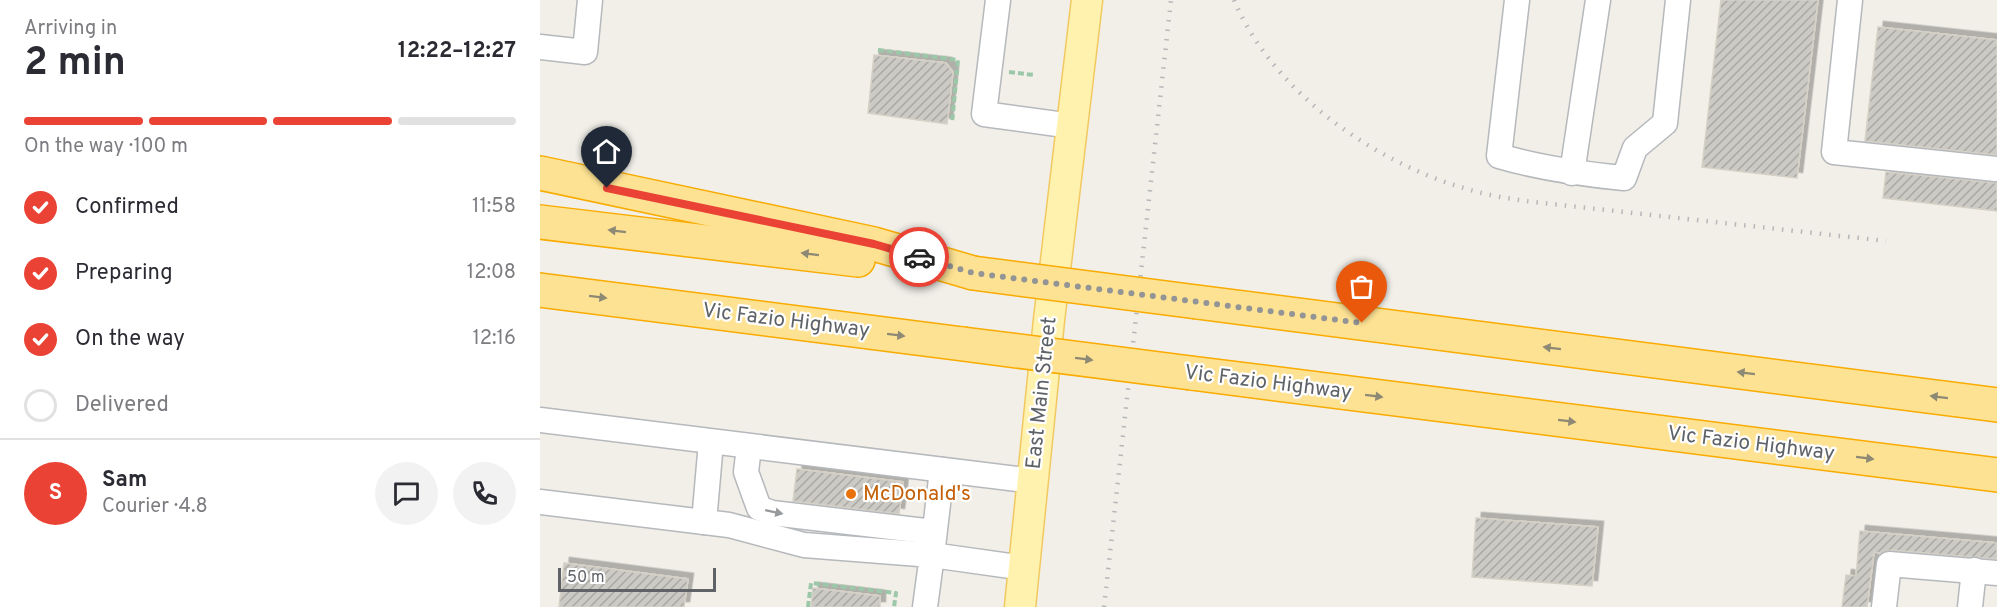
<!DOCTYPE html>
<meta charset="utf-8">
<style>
body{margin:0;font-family:Overpass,sans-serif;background:#f2f2f3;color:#2b2b33;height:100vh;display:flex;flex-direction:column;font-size:22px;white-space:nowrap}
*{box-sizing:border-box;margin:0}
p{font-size:20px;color:#7c7c81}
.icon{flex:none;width:33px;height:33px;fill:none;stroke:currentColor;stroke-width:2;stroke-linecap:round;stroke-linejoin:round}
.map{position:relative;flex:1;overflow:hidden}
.side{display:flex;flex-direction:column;background:#fff;width:540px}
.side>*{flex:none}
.scale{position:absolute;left:18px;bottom:15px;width:158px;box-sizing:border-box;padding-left:6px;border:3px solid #5f6368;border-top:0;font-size:16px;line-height:21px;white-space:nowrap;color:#5f6368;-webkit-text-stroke:4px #fff;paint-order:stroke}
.pin{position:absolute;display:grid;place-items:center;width:51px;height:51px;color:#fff;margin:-62px -26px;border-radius:50% 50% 50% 0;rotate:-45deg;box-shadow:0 0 6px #0007}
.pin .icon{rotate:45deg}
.courier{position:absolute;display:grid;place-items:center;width:60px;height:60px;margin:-30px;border:4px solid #ea4335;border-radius:50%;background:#fff;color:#222;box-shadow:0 2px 8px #0007}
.overview em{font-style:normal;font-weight:700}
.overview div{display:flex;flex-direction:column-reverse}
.overview{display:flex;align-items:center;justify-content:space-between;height:102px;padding:0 24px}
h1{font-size:39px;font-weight:700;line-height:45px}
.bar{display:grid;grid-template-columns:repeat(4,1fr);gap:9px 6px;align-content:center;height:72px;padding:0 24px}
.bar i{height:8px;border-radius:4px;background:#e1e1e2}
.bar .active{background:#ea4335}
.bar p{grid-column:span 4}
.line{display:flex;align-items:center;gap:15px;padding:0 24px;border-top:2px solid #e1e1e2}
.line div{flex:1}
.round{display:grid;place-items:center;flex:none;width:63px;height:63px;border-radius:32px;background:#f2f2f3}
ol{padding:0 24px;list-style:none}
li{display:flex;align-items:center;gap:18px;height:66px}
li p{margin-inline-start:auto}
li .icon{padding:6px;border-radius:50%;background:#ea4335;color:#fff;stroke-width:4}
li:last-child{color:#7c7c81}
li i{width:33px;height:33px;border:3px solid #e1e1e2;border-radius:50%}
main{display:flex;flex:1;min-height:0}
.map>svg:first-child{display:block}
</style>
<main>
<section class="side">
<div class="overview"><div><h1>2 min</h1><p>Arriving in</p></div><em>12:22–12:27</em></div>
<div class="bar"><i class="active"></i><i class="active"></i><i class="active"></i><i></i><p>On the way · 100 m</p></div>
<ol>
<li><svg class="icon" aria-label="check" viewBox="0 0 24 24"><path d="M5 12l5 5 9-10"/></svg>Confirmed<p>11:58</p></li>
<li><svg class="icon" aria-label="check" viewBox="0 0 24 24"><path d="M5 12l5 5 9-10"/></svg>Preparing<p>12:08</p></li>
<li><svg class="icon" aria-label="check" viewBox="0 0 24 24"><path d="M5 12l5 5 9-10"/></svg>On the way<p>12:16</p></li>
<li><i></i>Delivered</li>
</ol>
<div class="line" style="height:108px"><b class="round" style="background:#ea4335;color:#fff">S</b><div><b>Sam</b><p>Courier · 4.8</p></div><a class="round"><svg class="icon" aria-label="chat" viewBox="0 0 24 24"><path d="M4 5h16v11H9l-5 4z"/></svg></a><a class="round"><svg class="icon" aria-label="phone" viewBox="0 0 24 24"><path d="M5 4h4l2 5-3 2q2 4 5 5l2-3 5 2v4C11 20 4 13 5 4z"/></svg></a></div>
</section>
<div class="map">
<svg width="1457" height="607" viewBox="0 0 1457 607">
<defs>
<pattern id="building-hatch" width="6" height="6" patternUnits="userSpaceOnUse" patternTransform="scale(1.5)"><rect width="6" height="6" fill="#cccac5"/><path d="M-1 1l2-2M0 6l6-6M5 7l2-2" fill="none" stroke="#a9a8a4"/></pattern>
<filter id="shadow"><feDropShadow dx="5.5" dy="-5.5" stdDeviation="0" flood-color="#0004"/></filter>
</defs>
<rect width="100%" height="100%" fill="#f1efe8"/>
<!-- building -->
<g fill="url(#building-hatch)" stroke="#d6d1c6" stroke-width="1.5" filter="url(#shadow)">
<polygon points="1181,0 1278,0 1257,178 1162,167"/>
<polygon points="1338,27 1457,40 1457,155 1325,141"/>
<polygon points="334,55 406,63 413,72 407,124 328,113"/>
<polygon points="1346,172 1457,183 1457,211 1343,198"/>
<polygon points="257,469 363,482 359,514 253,501"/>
<polygon points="936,518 1058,527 1052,586 932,577"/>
<polygon points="1320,531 1457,543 1457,559 1350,550 1341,553 1334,552 1327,607 1302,607 1306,575 1316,576"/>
<polygon points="24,563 148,579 144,607 19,607"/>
<polygon points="273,588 340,596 340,607 271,607"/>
</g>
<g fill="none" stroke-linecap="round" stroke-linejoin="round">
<!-- minor casing -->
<g stroke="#b5b8bc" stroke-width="27">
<g id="minor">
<polyline points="458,0 444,114 532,126"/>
<path d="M977,0L959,156C1000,168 1041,174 1084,178L1095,148L1125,123L1138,0"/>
<polyline points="1310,0 1294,152 1456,169"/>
<polyline points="0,47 45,52 50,0"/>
<polyline points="1032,173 1058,0"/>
<polyline points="0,420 493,481"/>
<polyline points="209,447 206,472 219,508 232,513 394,532"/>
<polyline points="402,470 392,555 484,568"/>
<polyline points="0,502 189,525 264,545 392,555 385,607"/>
<polyline points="164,522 171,442"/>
<polyline points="1344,607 1349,564 1457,573"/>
<polyline points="1430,607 1434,570"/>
</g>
</g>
<!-- major casing -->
<g stroke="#f2c960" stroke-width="33">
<polyline id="major" points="480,607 509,320 547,0"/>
</g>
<!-- highway casing -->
<g stroke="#f9ab00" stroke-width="36">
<g id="highway">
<polyline points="0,173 334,244 433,273"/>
<polyline points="0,222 318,260"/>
<polyline points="0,290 423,344"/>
<polyline points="657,302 1457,405"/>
<polyline points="651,373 1457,475"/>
</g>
</g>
<!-- path -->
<g stroke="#9cc7a9" stroke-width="4" stroke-dasharray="6 3" stroke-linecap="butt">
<polyline points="338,50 418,60 412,123"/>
<polyline points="469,72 494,75"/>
<polyline points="268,607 271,583 356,593 354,607"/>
</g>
<!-- minor -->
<use href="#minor" stroke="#fff" stroke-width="24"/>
<!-- major -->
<use href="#major" stroke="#fff2af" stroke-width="30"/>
<!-- highway -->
<use href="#highway" stroke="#fde293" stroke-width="33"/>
<!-- rail -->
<g stroke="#b6b7b8" stroke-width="4.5" stroke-dasharray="1.5 8" stroke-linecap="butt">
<path d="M694,0C733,92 833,162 927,189C946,195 966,198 985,201L1346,241"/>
<polyline points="564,607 631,0"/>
</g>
<!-- highway-bridge casing -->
<g stroke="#f9ab00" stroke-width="36" stroke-linecap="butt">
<g id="highway-bridge">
<polyline points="433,273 657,302"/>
<polyline points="423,344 651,373"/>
</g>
</g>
<!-- highway-bridge -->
<use href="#highway-bridge" stroke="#fde293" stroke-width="33"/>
</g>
<!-- one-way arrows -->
<defs><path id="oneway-solid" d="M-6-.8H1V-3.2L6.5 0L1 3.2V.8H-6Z" transform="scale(1.5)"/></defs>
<g fill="#8e8975">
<use href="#oneway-solid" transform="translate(77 231) rotate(-173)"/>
<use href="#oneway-solid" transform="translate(270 254) rotate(-173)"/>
<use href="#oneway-solid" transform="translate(58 297) rotate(7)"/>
<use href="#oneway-solid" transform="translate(356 335) rotate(7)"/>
<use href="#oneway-solid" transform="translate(1012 348) rotate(-173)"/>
<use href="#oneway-solid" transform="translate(544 359) rotate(7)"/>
<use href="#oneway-solid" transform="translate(1206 373) rotate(-173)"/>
<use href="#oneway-solid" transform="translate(834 396) rotate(7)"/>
<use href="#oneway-solid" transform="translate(1399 397) rotate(-173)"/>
<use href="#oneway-solid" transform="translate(1027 421) rotate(7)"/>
<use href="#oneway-solid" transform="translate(1325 458) rotate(7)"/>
</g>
<use fill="#979a9d" href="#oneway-solid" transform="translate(234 512) rotate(12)"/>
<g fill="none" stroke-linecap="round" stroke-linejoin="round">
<!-- done -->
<polyline stroke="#929495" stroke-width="6" stroke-dasharray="0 10.8" points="379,257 433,273 822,323"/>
<!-- route -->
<polyline stroke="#ea4335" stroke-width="8" points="67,188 334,244 379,257"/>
</g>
<!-- markers -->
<circle fill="#e8710a" stroke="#fff" stroke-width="2" cx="311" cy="494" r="6"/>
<g text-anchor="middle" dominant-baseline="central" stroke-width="4.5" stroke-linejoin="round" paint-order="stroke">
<!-- street labels -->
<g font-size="21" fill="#5f6368" stroke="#fff">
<text transform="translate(246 321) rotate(7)">Vic Fazio Highway</text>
<text transform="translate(728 383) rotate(7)">Vic Fazio Highway</text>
<text transform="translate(502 393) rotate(-84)">East Main Street</text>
<text transform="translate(1211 444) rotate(7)">Vic Fazio Highway</text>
</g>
<!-- food labels -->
<g font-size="21" fill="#c56008" stroke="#fff" text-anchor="start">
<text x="323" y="494">McDonald's</text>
</g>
</g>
</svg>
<div class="scale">50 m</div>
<div class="pin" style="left:822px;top:323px;background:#ea580c"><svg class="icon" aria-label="bag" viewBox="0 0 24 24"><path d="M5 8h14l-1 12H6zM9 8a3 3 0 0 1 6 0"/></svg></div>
<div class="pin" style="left:67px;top:188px;background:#1f2937"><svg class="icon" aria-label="home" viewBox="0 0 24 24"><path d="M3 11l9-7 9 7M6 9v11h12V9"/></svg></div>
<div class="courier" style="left:379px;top:257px"><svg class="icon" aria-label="car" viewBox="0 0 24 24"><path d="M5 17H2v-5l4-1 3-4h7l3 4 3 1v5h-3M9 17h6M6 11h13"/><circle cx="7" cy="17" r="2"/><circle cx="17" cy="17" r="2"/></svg></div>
</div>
</main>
